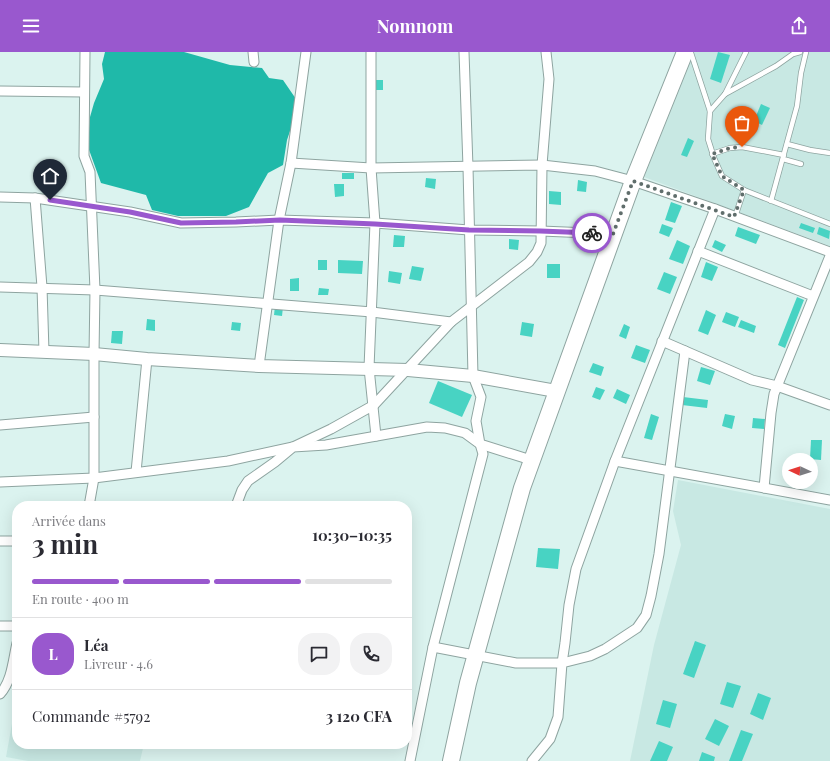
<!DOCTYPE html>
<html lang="fr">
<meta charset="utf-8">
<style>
body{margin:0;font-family:"Playfair Display",serif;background:#f2f2f3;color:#2b2b33;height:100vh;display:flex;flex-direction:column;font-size:15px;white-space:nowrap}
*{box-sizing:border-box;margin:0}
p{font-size:13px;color:#7c7c81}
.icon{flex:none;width:22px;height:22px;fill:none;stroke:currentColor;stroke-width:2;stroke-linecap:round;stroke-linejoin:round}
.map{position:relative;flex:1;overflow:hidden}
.side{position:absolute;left:12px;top:449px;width:400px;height:248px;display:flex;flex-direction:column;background:#fff;border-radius:16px;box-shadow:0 4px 16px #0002}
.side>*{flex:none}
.needle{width:26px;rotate:274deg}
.buttons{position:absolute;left:782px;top:401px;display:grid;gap:8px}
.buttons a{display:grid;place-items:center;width:36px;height:36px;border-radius:50%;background:#fff;box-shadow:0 4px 16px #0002;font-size:20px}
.pin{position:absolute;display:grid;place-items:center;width:34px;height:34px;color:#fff;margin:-41px -17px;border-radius:50% 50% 50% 0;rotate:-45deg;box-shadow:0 0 4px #0007}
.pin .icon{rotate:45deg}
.courier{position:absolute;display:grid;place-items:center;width:40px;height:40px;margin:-20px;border:3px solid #9958ce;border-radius:50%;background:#fff;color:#222;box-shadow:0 1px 5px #0007}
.headline em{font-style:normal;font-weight:700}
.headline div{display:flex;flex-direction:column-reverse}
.headline{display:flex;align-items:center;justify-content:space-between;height:68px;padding:0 20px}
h1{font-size:26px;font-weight:700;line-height:30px}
.bar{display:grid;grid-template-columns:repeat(4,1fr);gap:6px 4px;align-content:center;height:48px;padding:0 20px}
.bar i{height:5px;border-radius:3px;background:#e1e1e2}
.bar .active{background:#9958ce}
.bar p{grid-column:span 4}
.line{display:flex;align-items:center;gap:10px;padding:0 20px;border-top:1px solid #e1e1e2}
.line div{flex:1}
.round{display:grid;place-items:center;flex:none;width:42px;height:42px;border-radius:16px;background:#f2f2f3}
header{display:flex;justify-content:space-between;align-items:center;height:52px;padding:0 20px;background:#9958ce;color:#fff;font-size:18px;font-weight:700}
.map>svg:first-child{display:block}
</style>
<header><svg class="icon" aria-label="menu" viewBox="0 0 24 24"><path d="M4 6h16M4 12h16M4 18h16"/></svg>Nomnom<svg class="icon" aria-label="share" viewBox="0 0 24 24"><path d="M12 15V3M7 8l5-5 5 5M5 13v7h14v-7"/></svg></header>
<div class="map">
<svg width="830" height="709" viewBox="0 0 830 709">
<rect width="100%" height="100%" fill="#dbf3ef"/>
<!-- built -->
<g fill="#c8e8e3">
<polygon points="694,0 830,0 830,194 644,125"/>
<polygon points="678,428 830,457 830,709 630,709 654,593 681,493 673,459"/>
<polygon points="17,644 17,692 144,692 140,709 28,709 6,705"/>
</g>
<!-- water -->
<polygon fill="#1fb9a9" points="105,0 184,0 230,13 262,16 269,26 283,28 296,47 294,67 287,88 283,113 268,121 249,155 226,164 178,164 152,158 146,143 101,131 88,95 90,65 94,51 104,27 102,12"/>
<!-- building -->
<g fill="#48d3c3">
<polygon points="718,0 730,3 721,31 710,27"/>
<rect x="375" y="28" width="8" height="10"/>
<polygon points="761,52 770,56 762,73 754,69"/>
<polygon points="688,86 694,89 687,105 681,103"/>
<rect x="342" y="121" width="12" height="6"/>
<polygon points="426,126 436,127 435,137 425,135"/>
<polygon points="578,128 587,130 586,140 577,139"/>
<polygon points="334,132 344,132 344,144 335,145"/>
<polygon points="549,139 561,140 561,153 549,152"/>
<polygon points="671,150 682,154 675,171 665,168"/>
<polygon points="801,171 815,176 813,181 799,176"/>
<polygon points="662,172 673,176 669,185 659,181"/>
<polygon points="738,175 760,183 756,192 735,184"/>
<polygon points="819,175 830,179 829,187 817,182"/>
<polygon points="394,183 405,184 404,195 393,195"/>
<polygon points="509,187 519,188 518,198 509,197"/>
<polygon points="677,188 690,194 683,212 669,207"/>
<polygon points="715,188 726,193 722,200 712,195"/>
<rect x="318" y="208" width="9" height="10"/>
<polygon points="338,208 363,209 362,222 338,221"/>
<polygon points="706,210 718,215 712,229 701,225"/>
<rect x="547" y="212" width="13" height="14"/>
<polygon points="412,214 424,216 421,229 409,227"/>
<polygon points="389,219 402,221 400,232 388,230"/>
<polygon points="664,220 677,225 670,242 657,237"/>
<polygon points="299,226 299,239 290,239 290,227"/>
<polygon points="319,236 329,237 328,243 318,243"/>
<polygon points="797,245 804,248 785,296 778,293"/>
<polygon points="275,254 283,255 282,264 274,263"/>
<polygon points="706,258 716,263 708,283 698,279"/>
<polygon points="726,260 739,265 735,275 722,270"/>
<polygon points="147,267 155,268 155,279 146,278"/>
<polygon points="741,268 756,274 754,281 738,275"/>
<polygon points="232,270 241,271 240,279 231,278"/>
<polygon points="522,270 534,272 532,285 520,283"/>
<polygon points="624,272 630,275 626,287 619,284"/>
<polygon points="112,279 123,279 122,292 111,291"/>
<polygon points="636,293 650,298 645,311 631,306"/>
<polygon points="593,311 604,315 601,324 589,320"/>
<polygon points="701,315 715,319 710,333 697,329"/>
<polygon points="438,329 472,343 462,365 429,351"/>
<polygon points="596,335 605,338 600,348 592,345"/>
<polygon points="617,337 630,343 626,352 613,346"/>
<polygon points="683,345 708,348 707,356 682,353"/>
<polygon points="651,362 659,365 652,388 644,386"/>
<polygon points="725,362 735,364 732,377 722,374"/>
<polygon points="753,366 765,367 764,377 752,376"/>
<polygon points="811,388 822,388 821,408 810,407"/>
<polygon points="538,496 560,497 558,517 536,515"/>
<polygon points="695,589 706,593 694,626 683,622"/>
<polygon points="727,630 741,634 733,656 720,652"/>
<polygon points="758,641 771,646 763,668 750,662"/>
<polygon points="663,648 677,652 670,676 656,672"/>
<polygon points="715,667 729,674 719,694 705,687"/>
<polygon points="741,678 753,682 742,709 729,709"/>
<polygon points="659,689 673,695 667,709 650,709"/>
<polygon points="702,700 715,705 714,709 699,709"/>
</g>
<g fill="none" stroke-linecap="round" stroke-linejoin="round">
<!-- lane casing -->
<g stroke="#8ea4a0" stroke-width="6">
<g id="lane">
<polyline points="688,0 691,1 710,59 708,87 714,106 722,124 744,138 830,172"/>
<polyline points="725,42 776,14 793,2 800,0"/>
<polyline points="710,59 725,42 746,0"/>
<polyline points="787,92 810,98 830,101"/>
<polyline points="712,102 730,96 742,95 784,103"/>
<polyline points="783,107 801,112"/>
<polyline points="771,149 797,54 801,21 806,0"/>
<polyline points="735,165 744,138"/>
</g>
</g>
<!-- street casing -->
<g stroke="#8ea4a0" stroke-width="11">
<g id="street">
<polyline points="85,0 84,104 90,120 95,238 94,302 94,426 89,454"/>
<polyline points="253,0 254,10"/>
<polyline points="371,0 371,116 375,171 369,316 376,384"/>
<polyline points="464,0 468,115 473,324 481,345 476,369 480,392 531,408"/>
<polyline points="0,39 84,40"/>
<polyline points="291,111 371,116 542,113 595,119 633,129 715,157 830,200"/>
<polyline points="0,145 35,146 130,160 181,171 236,170 279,168 375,171 469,178 541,179 613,182"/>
<polyline points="35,146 42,235 44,300"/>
<polyline points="698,199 813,244"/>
<polyline points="0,235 95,238 372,260 451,270"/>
<polyline points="662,289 752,328 777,334 830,353"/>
<polyline points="259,314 279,168 291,111 306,0"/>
<polyline points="0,373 94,365"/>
<polyline points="615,409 830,448"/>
<polyline points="136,420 147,307"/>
<polyline points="0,430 94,426 228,409 293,395 331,377 374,353 451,270 529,210 537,200 541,191 542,113 549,27 546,0"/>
<polyline points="764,436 771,361 774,342 830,204"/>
<polyline points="236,454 242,438 248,429 275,410 293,395 326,393 427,375 445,376 465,381 480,392 483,402 433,595 410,709"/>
<polyline points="0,489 17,489"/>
<polyline points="0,574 17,574"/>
<polyline points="433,595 516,611 562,611 565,591 569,553 576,517 615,409 715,157"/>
<path d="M0,642C12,629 13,608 17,591"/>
<polyline points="532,709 550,687 558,665 562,611 590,604 605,597 637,576 646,563 651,544 659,502 685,299"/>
</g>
</g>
<!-- secondary casing -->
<g stroke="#8ea4a0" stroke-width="14">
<polyline id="secondary" points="0,298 94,302 147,307 259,314 408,318 473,324 556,339"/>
</g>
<!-- highway casing -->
<g stroke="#8ea4a0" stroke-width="18">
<polyline id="highway" points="451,709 468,631 522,436 633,129 685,0"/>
</g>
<!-- lane -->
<use href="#lane" stroke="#fff" stroke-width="4.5"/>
<!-- street -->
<use href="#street" stroke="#fff" stroke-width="9"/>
<!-- secondary -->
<use href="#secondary" stroke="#fff" stroke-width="12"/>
<!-- highway -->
<use href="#highway" stroke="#fff" stroke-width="16"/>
</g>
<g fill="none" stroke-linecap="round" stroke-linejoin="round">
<!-- done -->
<polyline stroke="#606e6c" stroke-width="4" stroke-dasharray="0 7.2" points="592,181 613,182 633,129 734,165 744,138 722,124 712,102 730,96 742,95"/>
<!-- route -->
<polyline stroke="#9958ce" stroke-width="5" points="50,148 130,160 181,171 236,170 280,168 375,172 469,178 540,179 592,181"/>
</g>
</svg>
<div class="buttons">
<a><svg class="needle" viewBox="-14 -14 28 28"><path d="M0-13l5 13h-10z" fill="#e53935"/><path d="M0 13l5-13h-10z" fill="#7c7c81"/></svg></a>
</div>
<div class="pin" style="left:742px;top:95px;background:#ea580c"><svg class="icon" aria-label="bag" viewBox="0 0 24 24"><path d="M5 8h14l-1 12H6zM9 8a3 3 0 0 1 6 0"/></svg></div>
<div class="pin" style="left:50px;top:148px;background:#1f2937"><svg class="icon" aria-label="home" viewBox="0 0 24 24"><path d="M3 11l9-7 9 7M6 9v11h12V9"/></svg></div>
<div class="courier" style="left:592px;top:181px"><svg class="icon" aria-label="bike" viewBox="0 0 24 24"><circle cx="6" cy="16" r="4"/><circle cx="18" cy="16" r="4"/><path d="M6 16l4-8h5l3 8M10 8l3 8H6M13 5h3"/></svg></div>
<section class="side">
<div class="headline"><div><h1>3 min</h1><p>Arrivée dans</p></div><em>10:30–10:35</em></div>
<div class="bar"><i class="active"></i><i class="active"></i><i class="active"></i><i></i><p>En route · 400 m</p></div>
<div class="line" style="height:72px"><b class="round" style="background:#9958ce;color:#fff">L</b><div><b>Léa</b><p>Livreur · 4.6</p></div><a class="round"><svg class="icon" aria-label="chat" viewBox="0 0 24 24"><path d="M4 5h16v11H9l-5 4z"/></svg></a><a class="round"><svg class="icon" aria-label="phone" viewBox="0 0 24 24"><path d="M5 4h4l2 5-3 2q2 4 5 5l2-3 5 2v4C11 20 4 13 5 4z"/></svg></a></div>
<div class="line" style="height:52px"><div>Commande #5792</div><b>3 120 CFA</b></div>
</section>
</div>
